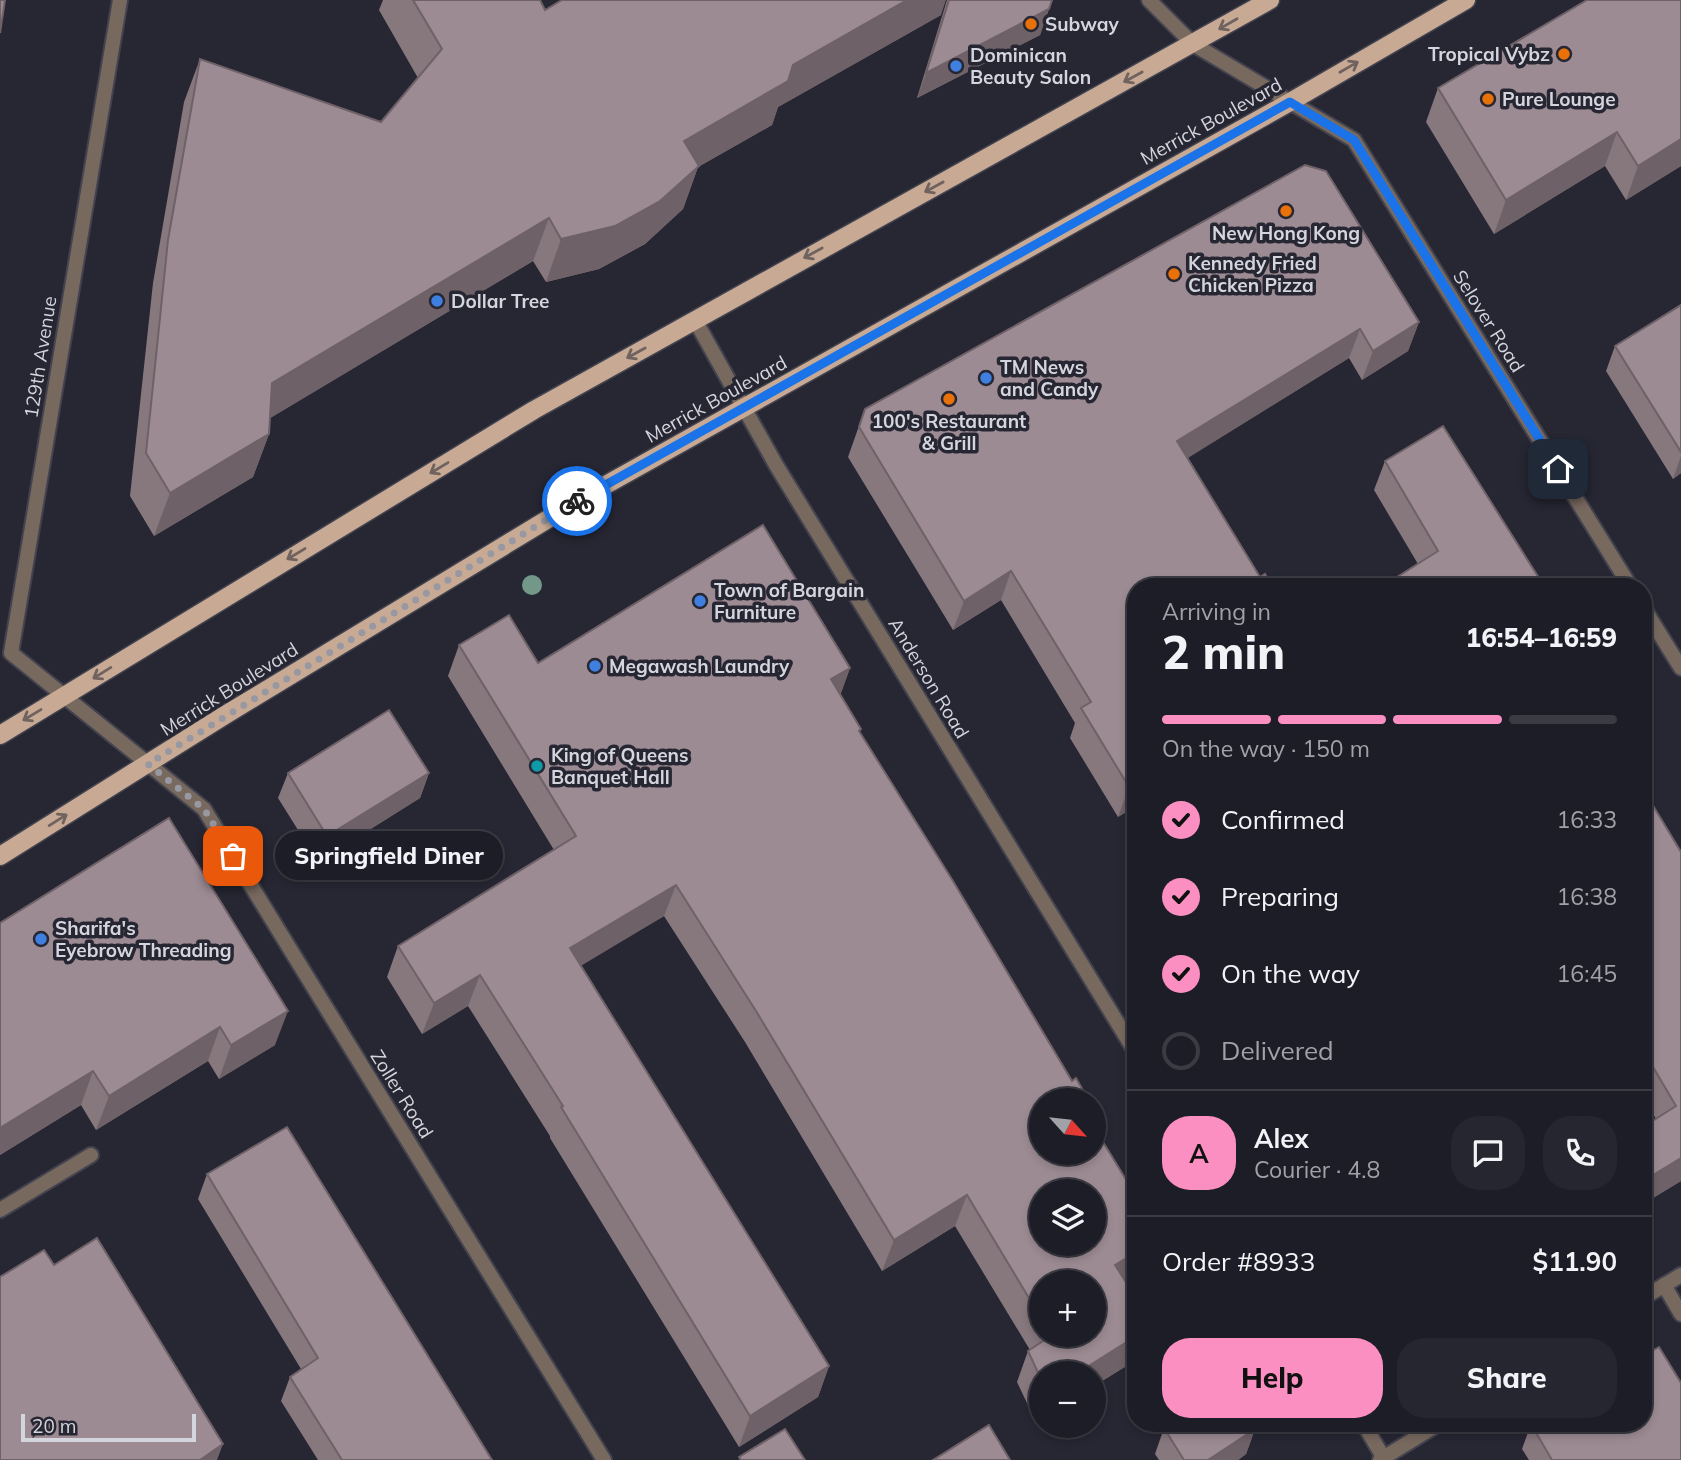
<!DOCTYPE html>
<meta charset="utf-8">
<style>
body{margin:0;font-family:Mulish,sans-serif;background:#25262f;color:#f1f3f6;height:100vh;display:flex;flex-direction:column;font-size:26px;white-space:nowrap}
*{box-sizing:border-box;margin:0}
p{font-size:23px;color:#a0a2a7}
.icon{flex:none;width:38px;height:38px;fill:none;stroke:currentColor;stroke-width:2;stroke-linecap:round;stroke-linejoin:round}
.map{position:relative;flex:1;overflow:hidden}
.drawer{position:absolute;left:1127px;top:578px;width:525px;height:854px;display:flex;flex-direction:column;background:#1d1d27;border-radius:28px;box-shadow:0 4px 10px #0003,0 0 0 2px #3b3b44}
.drawer>*{flex:none}
.needle{width:46px;rotate:117deg}
.controls{position:absolute;left:1029px;top:1088px;display:grid;gap:14px}
.controls a{display:grid;place-items:center;width:77px;height:77px;border-radius:50%;background:#1d1d27;box-shadow:0 4px 10px #0003,0 0 0 2px #3b3b44;font-size:35px}
.scale{position:absolute;left:21px;bottom:18px;width:175px;box-sizing:border-box;padding-left:7px;border:4px solid #d5d5de;border-top:0;font-size:19px;line-height:24px;white-space:nowrap;color:#d5d5de;-webkit-text-stroke:5px #272734;paint-order:stroke}
.pin{position:absolute;display:grid;place-items:center;width:60px;height:60px;color:#fff;margin:-30px;border-radius:14px;box-shadow:0 4px 10px #0006}
.courier{position:absolute;display:grid;place-items:center;width:70px;height:70px;margin:-35px;border:5px solid #1a73e8;border-radius:50%;background:#fff;color:#222;box-shadow:0 2px 9px #0007}
.bubble{position:absolute;height:49px;border-radius:24px;background:#1d1d27;box-shadow:0 4px 10px #0003,0 0 0 2px #3b3b44;font-size:23px;font-weight:800;line-height:49px;text-align:center}
.head em{font-style:normal;font-weight:800}
.head div{display:flex;flex-direction:column-reverse}
.head{display:flex;align-items:center;justify-content:space-between;height:119px;padding:0 35px}
h1{font-size:46px;font-weight:800;line-height:52px}
.bar{display:grid;grid-template-columns:repeat(4,1fr);gap:10px 7px;align-content:center;height:84px;padding:0 35px}
.bar i{height:9px;border-radius:5px;background:#3b3b44}
.bar .current{background:#fc8fc2}
.bar p{grid-column:span 4}
.line{display:flex;align-items:center;gap:18px;padding:0 35px;border-top:2px solid #3b3b44}
.line div{flex:1}
.round{display:grid;place-items:center;flex:none;width:74px;height:74px;border-radius:28px;background:#25262f}
ol{padding:0 35px;list-style:none}
li{display:flex;align-items:center;gap:21px;height:77px}
li p{margin-inline-start:auto}
li .icon{padding:7px;border-radius:50%;background:#fc8fc2;color:#111;stroke-width:4}
li:last-child{color:#a0a2a7}
li i{width:38px;height:38px;border:4px solid #3b3b44;border-radius:50%}
.cta{display:flex;gap:14px;margin-top:auto;padding:14px 35px}
.cta a{flex:1;height:80px;border-radius:28px;background:#fc8fc2;color:#111;font-size:28px;font-weight:800;line-height:80px;text-align:center}
.cta a+a{background:#25262f;color:#f1f3f6}
.map>svg:first-child{display:block}
</style>
<div class="map">
<svg width="1681" height="1460" viewBox="0 0 1681 1460">
<rect width="100%" height="100%" fill="#272734"/>
<g fill="none" stroke-linecap="round" stroke-linejoin="round">
<!-- lane casing -->
<g stroke="#43434f" stroke-width="18">
<g id="lane">
<polyline points="0,1210 91,1155"/>
<polyline points="1664,1285 1681,1314"/>
</g>
</g>
<!-- street casing -->
<g stroke="#43434f" stroke-width="18">
<g id="street">
<polyline points="120,0 11,653 204,809 604,1460"/>
<polyline points="1149,0 1193,44 1354,140 1630,586"/>
<polyline points="695,320 776,465 1136,1053"/>
<polyline points="1643,607 1681,668"/>
<polyline points="1643,1298 1681,1275"/>
<polyline points="1363,1423 1385,1460"/>
<polyline points="1380,1460 1440,1423"/>
</g>
</g>
<!-- primary casing -->
<g stroke="#43434f" stroke-width="21">
<g id="primary">
<polyline points="0,735 534,410 1270,0"/>
<polyline points="0,856 225,715 586,496 1290,102 1466,0"/>
</g>
</g>
<!-- lane -->
<use href="#lane" stroke="#78695f" stroke-width="14"/>
<!-- street -->
<use href="#street" stroke="#78695f" stroke-width="14"/>
<!-- primary -->
<use href="#primary" stroke="#c8aa94" stroke-width="18"/>
</g>
<!-- trees -->
<circle fill="#739889" cx="532" cy="585" r="10"/>
<!-- wall -->
<g fill="#87787e" fill-rule="evenodd">
<polygon points="383,0 540,0 545,10 941,15 778,107 772,125 698,167 683,209 645,244 599,269 546,282 533,261 270,418 269,434 253,477 154,536 130,496 153,283 184,102 200,59 381,122 418,78 379,10"/>
<polygon points="947,0 1052,0 1040,35 917,98"/>
<polygon points="1681,0 1681,166 1626,200 1605,166 1494,234 1426,122 1438,88"/>
<polygon points="1305,165 1419,322 1408,351 1362,380 1349,358 1187,458 1260,577 1272,586 1136,586 1136,822 1129,810 1118,817 1070,738 1075,723 1001,600 953,630 848,457 865,409"/>
<polygon points="1681,305 1681,473 1673,479 1606,371 1615,346"/>
<polygon points="1385,461 1544,586 1418,564 1374,490"/>
<path d="M459,645L538,663L850,668L840,695L860,733L1072,1081L1105,1127L1101,1139L1136,1196V1276L1126,1282L1136,1298V1360L1094,1386L1041,1374V1419L1036,1422L1017,1382L1028,1351L1030,1350L955,1226L882,1271L745,1042L664,916L581,965L829,1366L818,1397L739,1447L550,1138V1136L468,1006L422,1034L387,977L398,946L554,850L448,676ZM1041,1283L1094,1335H1041Z"/>
<polygon points="288,773 429,773 420,798 318,862 278,798"/>
<polygon points="1643,789 1681,852 1681,1181 1643,1204 1643,1127 1656,1119 1643,1097"/>
<polygon points="0,923 275,1045 219,1079 208,1061 96,1130 81,1105 0,1155"/>
<polygon points="207,1174 492,1460 318,1460 281,1401 290,1377 301,1369 198,1199"/>
<polygon points="1531,1424 1681,1460 1529,1460 1522,1449"/>
<polygon points="1164,1428 1255,1429 1246,1454 1238,1460 1159,1460 1155,1454"/>
</g>
<!-- shaded-wall -->
<g fill="#6e6167">
<polygon points="907,0 946,0 941,15 778,107 772,125 698,167 683,209 645,244 599,269 546,282 561,239 684,141 793,65"/>
<polygon points="1049,9 1040,35 917,98 926,73"/>
<polygon points="1617,132 1605,166 1494,234 1506,200"/>
<polygon points="1681,139 1681,166 1626,200 1638,166"/>
<polygon points="549,218 533,261 257,426 272,383"/>
<polygon points="1419,322 1408,351 1362,380 1373,351"/>
<polygon points="1360,329 1349,358 1167,471 1177,441"/>
<polygon points="269,434 253,477 154,536 170,493"/>
<polygon points="1681,456 1681,473 1673,479"/>
<polygon points="1011,571 1001,600 953,630 964,601"/>
<polygon points="850,668 839,699 831,679"/>
<polygon points="429,773 420,798 318,862 327,836"/>
<polygon points="1136,783 1136,791 1129,810 1118,817 1129,787"/>
<polygon points="676,885 664,916 559,979 570,948"/>
<polygon points="480,975 468,1006 422,1034 434,1003"/>
<polygon points="288,1011 275,1045 219,1079 231,1045"/>
<polygon points="220,1027 208,1061 96,1130 109,1096"/>
<polygon points="93,1071 81,1105 0,1155 0,1128"/>
<polygon points="1105,1127 1094,1158 1097,1132"/>
<polygon points="1681,1158 1681,1181 1643,1204 1643,1181"/>
<polygon points="967,1195 955,1226 882,1271 894,1240"/>
<polygon points="1136,1252 1136,1276 1103,1296 1115,1265"/>
<polygon points="1136,1336 1136,1360 1094,1386 1094,1374 1076,1374"/>
<polygon points="829,1366 818,1397 739,1447 750,1416"/>
<polygon points="1041,1408 1041,1419 1036,1422"/>
<polygon points="1255,1429 1246,1454 1238,1460 1208,1460"/>
<polygon points="223,1444 217,1460 200,1460"/>
</g>
<!-- building -->
<g fill="#9d8b93" stroke="#6e6167" stroke-width="2" fill-rule="evenodd">
<polygon points="0,0 5,0 0,33"/>
<polygon points="413,0 540,0 545,10 562,0 907,0 793,65 788,81 684,141 699,166 660,201 615,226 561,239 549,218 272,383 269,434 170,493 146,453 168,240 200,59 381,122 442,49"/>
<polygon points="949,0 1052,0 1049,9 926,73"/>
<polygon points="1587,0 1681,0 1681,139 1638,166 1617,132 1506,200 1438,88"/>
<polygon points="1305,165 1326,171 1419,322 1373,351 1360,329 1177,441 1260,577 1265,574 1272,586 1136,586 1136,783 1129,787 1081,708 1091,702 1011,571 964,601 859,427 865,409"/>
<polygon points="1681,305 1681,452 1615,346"/>
<polygon points="1443,426 1544,586 1383,586 1438,551 1385,461"/>
<path d="M763,525L850,668L831,679L861,729L859,731L953,881L1072,1081L1076,1078L1089,1101H1041V1153H1094V1109L1105,1127L1097,1132L1136,1196V1252L1115,1265L1136,1298V1336L1076,1374H1041V1379L1028,1351L1052,1335H1094V1283H1041V1318L967,1195L894,1240L756,1011L676,885L570,948L829,1366L750,1416L561,1107L563,1106L480,975L434,1003L398,946L576,836L459,645L509,615L538,663ZM1041,1192H1094V1244H1041Z"/>
<polygon points="389,710 429,773 327,836 288,773"/>
<polygon points="1643,789 1681,852 1681,1158 1643,1181 1643,1127 1676,1106 1643,1050"/>
<polygon points="169,818 288,1011 231,1045 220,1027 109,1096 93,1071 0,1128 0,923"/>
<polygon points="287,1127 492,1460 342,1460 290,1377 318,1358 207,1174"/>
<polygon points="97,1238 223,1444 200,1460 0,1460 0,1277 44,1250 54,1265"/>
<polygon points="1659,1347 1681,1383 1681,1460 1552,1460 1531,1424 1533,1423 1643,1423 1643,1356"/>
<polygon points="1173,1423 1251,1423 1255,1429 1208,1460 1184,1460 1164,1428"/>
<polygon points="989,1425 1010,1460 933,1460"/>
<polygon points="785,1429 805,1460 741,1460 739,1457"/>
</g>
<!-- one-way arrows -->
<defs><path id="oneway-shaft" d="M-6 0H5M1.5-3L5.5 0L1.5 3" fill="none" stroke-width="1.6" stroke-linecap="round" stroke-linejoin="round" transform="scale(1.75)"/></defs>
<g stroke="#6f625f">
<use href="#oneway-shaft" transform="translate(1228 24) rotate(150)"/>
<use href="#oneway-shaft" transform="translate(1349 67) rotate(-30)"/>
<use href="#oneway-shaft" transform="translate(1133 77) rotate(151)"/>
<use href="#oneway-shaft" transform="translate(934 187) rotate(151)"/>
<use href="#oneway-shaft" transform="translate(813 253) rotate(151)"/>
<use href="#oneway-shaft" transform="translate(636 353) rotate(151)"/>
<use href="#oneway-shaft" transform="translate(439 468) rotate(149)"/>
<use href="#oneway-shaft" transform="translate(296 554) rotate(149)"/>
<use href="#oneway-shaft" transform="translate(102 673) rotate(148)"/>
<use href="#oneway-shaft" transform="translate(32 715) rotate(149)"/>
<use href="#oneway-shaft" transform="translate(58 820) rotate(-32)"/>
</g>
<g fill="none" stroke-linecap="round" stroke-linejoin="round">
<!-- done -->
<polyline stroke="#9898a2" stroke-width="7" stroke-dasharray="0 12.6" points="233,856 204,809 148,764 577,501"/>
<!-- route -->
<polyline stroke="#1a73e8" stroke-width="9" points="577,501 1290,102 1354,140 1558,469"/>
</g>
<!-- markers -->
<g fill="#e8710a" stroke="#272734" stroke-width="2.5">
<circle cx="1031" cy="24" r="7"/>
<circle cx="1564" cy="54" r="7"/>
<circle cx="1488" cy="99" r="7"/>
<circle cx="1286" cy="211" r="7"/>
<circle cx="1174" cy="274" r="7"/>
<circle cx="949" cy="399" r="7"/>
</g>
<g fill="#3f7fe0" stroke="#272734" stroke-width="2.5">
<circle cx="956" cy="66" r="7"/>
<circle cx="437" cy="301" r="7"/>
<circle cx="986" cy="378" r="7"/>
<circle cx="700" cy="601" r="7"/>
<circle cx="595" cy="666" r="7"/>
<circle cx="41" cy="939" r="7"/>
</g>
<circle fill="#0f9aa8" stroke="#272734" stroke-width="2.5" cx="537" cy="766" r="7"/>
<g text-anchor="middle" dominant-baseline="central" stroke-width="7" stroke-linejoin="round" paint-order="stroke">
<!-- poi labels -->
<g font-size="19" font-weight="bold" fill="#d5d5de" stroke="#272734" text-anchor="start">
<text x="1045" y="24">Subway</text>
<text x="1550" y="54" text-anchor="end">Tropical Vybz</text>
<text x="970" y="55">Dominican<tspan x="970" dy="22">Beauty Salon</tspan></text>
<text x="1502" y="99">Pure Lounge</text>
<text x="1286" y="233" text-anchor="middle">New Hong Kong</text>
<text x="1188" y="263">Kennedy Fried<tspan x="1188" dy="22">Chicken Pizza</tspan></text>
<text x="451" y="301">Dollar Tree</text>
<text x="1000" y="367">TM News<tspan x="1000" dy="22">and Candy</tspan></text>
<text x="949" y="421" text-anchor="middle">100's Restaurant<tspan x="949" dy="22">&amp; Grill</tspan></text>
<text x="714" y="590">Town of Bargain<tspan x="714" dy="22">Furniture</tspan></text>
<text x="609" y="666">Megawash Laundry</text>
<text x="551" y="755">King of Queens<tspan x="551" dy="22">Banquet Hall</tspan></text>
<text x="55" y="928">Sharifa's<tspan x="55" dy="22">Eyebrow Threading</tspan></text>
</g>
<!-- street labels -->
<g font-size="19" fill="#d5d5de" stroke="#272734">
<text transform="translate(1211 121) rotate(-29)">Merrick Boulevard</text>
<text transform="translate(1489 321) rotate(58)">Selover Road</text>
<text transform="translate(40 357) rotate(-81)">129th Avenue</text>
<text transform="translate(716 399) rotate(-29)">Merrick Boulevard</text>
<text transform="translate(929 678) rotate(59)">Anderson Road</text>
<text transform="translate(229 689) rotate(-32)">Merrick Boulevard</text>
<text transform="translate(402 1094) rotate(58)">Zoller Road</text>
</g>
</g>
</svg>
<div class="controls">
<a><svg class="needle" viewBox="-14 -14 28 28"><path d="M0-13l5 13h-10z" fill="#e53935"/><path d="M0 13l5-13h-10z" fill="#a0a2a7"/></svg></a>
<a><svg class="icon" aria-label="layers" viewBox="0 0 24 24"><path d="M12 4l9 5-9 5-9-5zM3 14l9 5 9-5"/></svg></a>
<a>+</a>
<a>−</a>
</div>
<div class="scale">20 m</div>
<div class="pin" style="left:233px;top:856px;background:#ea580c"><svg class="icon" aria-label="bag" viewBox="0 0 24 24"><path d="M5 8h14l-1 12H6zM9 8a3 3 0 0 1 6 0"/></svg></div>
<div class="pin" style="left:1558px;top:469px;background:#1f2937"><svg class="icon" aria-label="home" viewBox="0 0 24 24"><path d="M3 11l9-7 9 7M6 9v11h12V9"/></svg></div>
<div class="courier" style="left:577px;top:501px"><svg class="icon" aria-label="bike" viewBox="0 0 24 24"><circle cx="6" cy="16" r="4"/><circle cx="18" cy="16" r="4"/><path d="M6 16l4-8h5l3 8M10 8l3 8H6M13 5h3"/></svg></div>
<div class="bubble" style="left:275px;top:831px;width:228px">Springfield Diner</div>
<section class="drawer">
<div class="head"><div><h1>2 min</h1><p>Arriving in</p></div><em>16:54–16:59</em></div>
<div class="bar"><i class="current"></i><i class="current"></i><i class="current"></i><i></i><p>On the way · 150 m</p></div>
<ol>
<li><svg class="icon" aria-label="check" viewBox="0 0 24 24"><path d="M5 12l5 5 9-10"/></svg>Confirmed<p>16:33</p></li>
<li><svg class="icon" aria-label="check" viewBox="0 0 24 24"><path d="M5 12l5 5 9-10"/></svg>Preparing<p>16:38</p></li>
<li><svg class="icon" aria-label="check" viewBox="0 0 24 24"><path d="M5 12l5 5 9-10"/></svg>On the way<p>16:45</p></li>
<li><i></i>Delivered</li>
</ol>
<div class="line" style="height:126px"><b class="round" style="background:#fc8fc2;color:#111">A</b><div><b>Alex</b><p>Courier · 4.8</p></div><a class="round"><svg class="icon" aria-label="chat" viewBox="0 0 24 24"><path d="M4 5h16v11H9l-5 4z"/></svg></a><a class="round"><svg class="icon" aria-label="phone" viewBox="0 0 24 24"><path d="M5 4h4l2 5-3 2q2 4 5 5l2-3 5 2v4C11 20 4 13 5 4z"/></svg></a></div>
<div class="line" style="height:91px"><div>Order #8933</div><b>$11.90</b></div>
<div class="cta"><a>Help</a><a>Share</a></div>
</section>
</div>
